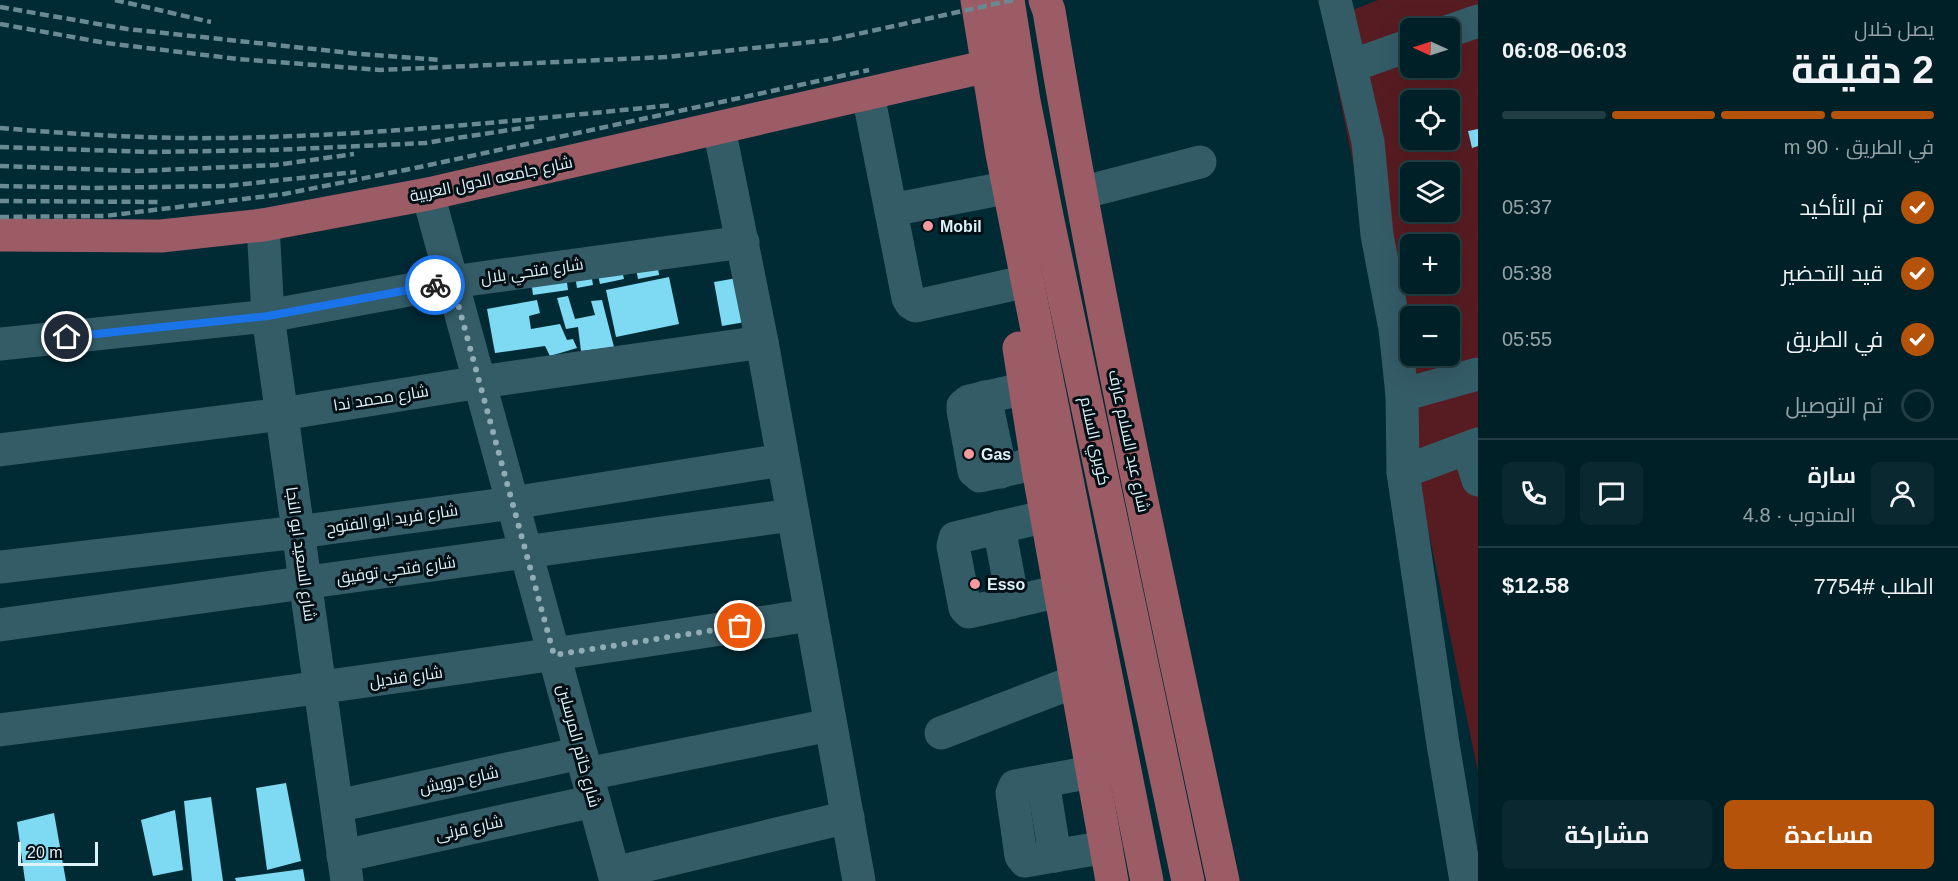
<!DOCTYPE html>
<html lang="ar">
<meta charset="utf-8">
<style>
body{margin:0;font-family:Arial,Cairo,sans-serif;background:#0a282f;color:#f1f3f6;direction:rtl;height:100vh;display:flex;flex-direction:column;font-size:22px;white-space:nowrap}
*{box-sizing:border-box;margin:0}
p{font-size:20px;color:#95a3a7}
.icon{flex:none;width:33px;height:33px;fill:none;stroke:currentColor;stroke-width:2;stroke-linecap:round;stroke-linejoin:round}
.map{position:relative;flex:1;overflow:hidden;direction:ltr}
.sheet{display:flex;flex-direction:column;background:#002027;width:480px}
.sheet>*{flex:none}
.needle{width:39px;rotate:273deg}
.buttons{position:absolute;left:1400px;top:18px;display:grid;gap:12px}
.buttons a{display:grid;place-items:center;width:60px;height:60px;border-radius:9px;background:#002027;box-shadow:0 6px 24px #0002,0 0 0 2px #223e44;font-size:30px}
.scale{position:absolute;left:18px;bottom:15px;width:80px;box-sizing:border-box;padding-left:6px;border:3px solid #ddf2f9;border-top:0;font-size:16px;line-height:21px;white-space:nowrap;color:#ddf2f9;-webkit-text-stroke:4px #021015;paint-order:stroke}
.pin{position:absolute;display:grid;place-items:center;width:51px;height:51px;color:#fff;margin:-26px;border:3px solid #fff;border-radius:50%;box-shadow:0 2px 6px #0007}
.courier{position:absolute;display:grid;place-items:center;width:60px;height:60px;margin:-30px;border:4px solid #1a73e8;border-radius:50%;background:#fff;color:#222;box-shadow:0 2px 8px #0007}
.head em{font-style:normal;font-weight:700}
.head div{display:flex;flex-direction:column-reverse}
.head{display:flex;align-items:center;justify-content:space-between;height:102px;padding:0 24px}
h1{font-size:39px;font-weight:700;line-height:45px}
.bar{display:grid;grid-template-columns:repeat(4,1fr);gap:9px 6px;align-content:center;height:72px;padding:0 24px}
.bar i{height:8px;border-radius:4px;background:#223e44}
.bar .selected{background:#b45309}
.bar p{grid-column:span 4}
.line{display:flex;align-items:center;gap:15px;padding:0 24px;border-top:2px solid #223e44}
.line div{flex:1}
.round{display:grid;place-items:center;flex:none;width:63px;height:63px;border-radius:9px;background:#0a282f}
ol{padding:0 24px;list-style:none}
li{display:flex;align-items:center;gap:18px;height:66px}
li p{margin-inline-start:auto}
li .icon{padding:6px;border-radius:50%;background:#b45309;color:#fff;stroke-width:4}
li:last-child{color:#95a3a7}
li i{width:33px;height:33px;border:3px solid #223e44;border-radius:50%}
.cta{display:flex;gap:12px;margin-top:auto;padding:12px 24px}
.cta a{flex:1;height:69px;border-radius:9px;background:#b45309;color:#fff;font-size:24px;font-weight:700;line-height:69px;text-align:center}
.cta a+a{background:#0a282f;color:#f1f3f6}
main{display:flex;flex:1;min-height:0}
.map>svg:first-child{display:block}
</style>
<main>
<section class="sheet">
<div class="head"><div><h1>2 دقيقة</h1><p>يصل خلال</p></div><em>06:03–06:08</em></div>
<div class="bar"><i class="selected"></i><i class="selected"></i><i class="selected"></i><i></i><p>في الطريق · 90 m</p></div>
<ol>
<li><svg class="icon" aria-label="check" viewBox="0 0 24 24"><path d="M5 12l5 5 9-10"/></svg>تم التأكيد<p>05:37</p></li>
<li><svg class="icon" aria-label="check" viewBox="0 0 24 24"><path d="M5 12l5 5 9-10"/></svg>قيد التحضير<p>05:38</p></li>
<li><svg class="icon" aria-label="check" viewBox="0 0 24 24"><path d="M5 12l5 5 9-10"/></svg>في الطريق<p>05:55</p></li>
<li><i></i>تم التوصيل</li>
</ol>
<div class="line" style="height:108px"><a class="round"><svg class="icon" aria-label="person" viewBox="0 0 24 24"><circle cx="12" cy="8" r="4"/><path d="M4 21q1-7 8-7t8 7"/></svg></a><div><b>سارة</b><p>المندوب · 4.8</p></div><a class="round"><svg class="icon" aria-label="chat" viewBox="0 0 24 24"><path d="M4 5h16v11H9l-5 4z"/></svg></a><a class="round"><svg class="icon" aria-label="phone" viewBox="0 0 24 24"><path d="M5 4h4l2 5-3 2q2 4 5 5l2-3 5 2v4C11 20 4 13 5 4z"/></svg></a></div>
<div class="line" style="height:78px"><div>الطلب #7754</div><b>$12.58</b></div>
<div class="cta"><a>مساعدة</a><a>مشاركة</a></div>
</section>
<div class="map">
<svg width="1478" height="881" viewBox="0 0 1478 881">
<rect width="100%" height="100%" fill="#002a34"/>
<!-- green -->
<path fill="#571c21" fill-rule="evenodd" d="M1378,0H1478V772L1324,21ZM1410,28H1449V68H1410ZM1410,100H1449V140H1410ZM1410,172H1449V212H1410ZM1410,244H1449V284H1410ZM1410,316H1449V356H1410Z"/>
<!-- building -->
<g fill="#7edaf3">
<polygon points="1478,129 1478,146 1472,148 1468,131"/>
<polygon points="655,249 659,275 638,279 633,253"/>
<polygon points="620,261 624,279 600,284 596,266"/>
<polygon points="590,266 593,285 577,288 574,269"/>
<polygon points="565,268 568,290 533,295 530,273"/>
<polygon points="669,277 679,324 616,337 606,290"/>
<polygon points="743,277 751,321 722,326 714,282"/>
<polygon points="568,296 575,319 595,315 591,301 602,300 614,347 581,351 578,327 566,329 557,298"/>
<polygon points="537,300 540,313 529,316 531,329 560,324 567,340 573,339 577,348 550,356 545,346 495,353 487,309"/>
<polygon points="286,783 301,861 267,870 256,788"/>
<polygon points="211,797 223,881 192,881 184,801"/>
<polygon points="175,810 183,870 153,876 141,820"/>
<polygon points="54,813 66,881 25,881 17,822"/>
<polygon points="303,869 305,881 236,881 235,878"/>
</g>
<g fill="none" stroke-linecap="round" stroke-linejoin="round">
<!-- minor -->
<g stroke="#345c67" stroke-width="33">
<polyline points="1335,0 1368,142 1377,235 1395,329 1402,395 1403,472 1443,744 1466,881"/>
<polyline points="1449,31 1478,21"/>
<polyline points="1351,66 1410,45"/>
<polyline points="868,94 908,298 911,303 916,306 1010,285"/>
<polyline points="719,128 762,342 859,881"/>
<polyline points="1081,193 1200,162"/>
<polyline points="428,194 616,881"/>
<polyline points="891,210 995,190"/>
<polyline points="263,225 268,316 347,881"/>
<polyline points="0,344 268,316 452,282 743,242"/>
<polyline points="1026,388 969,401 963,406 963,410 974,471 980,476 1037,463"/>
<polyline points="1402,395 1478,374"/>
<polyline points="985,397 1001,472"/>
<polyline points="1468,448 1478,480"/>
<polyline points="0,450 282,414 480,382 762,342"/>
<polyline points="1403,472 1478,444"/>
<polyline points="1047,516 959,537 955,538 953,546 965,608 969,612 1060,591"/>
<polyline points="999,527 1013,602"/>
<polyline points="0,567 298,532 512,503 782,460"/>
<polyline points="0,625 792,515"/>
<path d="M0,730C271,695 541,658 810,615"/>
<polyline points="941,733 1076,681"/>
<polyline points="1092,772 1015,786 1012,793 1021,856 1025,861 1106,847"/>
<polyline points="587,774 830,725"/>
<polyline points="1043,781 1055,856"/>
<polyline points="337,806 581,753"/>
<polyline points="343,856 594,801"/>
<polyline points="614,873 848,817"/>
</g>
<!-- major -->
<g stroke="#9c5c66" stroke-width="33">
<polyline points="977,0 1002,154 1147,881"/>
<polyline points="1008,0 1024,101 1048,221 1188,881"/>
<path d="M1045,0L1049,11C1097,303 1161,592 1223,881"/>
<polyline points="0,235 161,236 263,225 428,194 975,69"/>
<polyline points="1019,348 1037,463 1112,881"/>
</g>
<!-- rail -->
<g stroke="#6a8a93" stroke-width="4.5" stroke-dasharray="9 4.5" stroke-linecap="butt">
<polyline points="115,0 211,22"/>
<polyline points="0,7 127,29 360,54 441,60"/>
<polyline points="0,24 106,43 238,59 380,70 667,57 830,40 1013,0"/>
<path d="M0,128C73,134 148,139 222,138C373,136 523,120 673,105"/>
<polyline points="0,147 150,152 274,150 425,143 535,126"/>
<polyline points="0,166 138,171 276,165 354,154"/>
<polyline points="0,186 92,188 226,186 356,172"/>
<polyline points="0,201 162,202"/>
<polyline points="0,217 105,216 284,194 420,167 869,70"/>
</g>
</g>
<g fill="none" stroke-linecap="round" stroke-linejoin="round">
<!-- done -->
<polyline stroke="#90acb4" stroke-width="6" stroke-dasharray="0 10.8" points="435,285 452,282 554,655 740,626"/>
<!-- route -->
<polyline stroke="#1a73e8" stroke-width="8" points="67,337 268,316 435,285"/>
</g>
<!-- markers -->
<g fill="#f59b9d" stroke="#021015" stroke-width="2">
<circle cx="928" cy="226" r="6"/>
<circle cx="969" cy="454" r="6"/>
<circle cx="975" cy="584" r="6"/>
</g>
<g text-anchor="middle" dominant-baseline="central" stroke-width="6" stroke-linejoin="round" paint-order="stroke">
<!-- street labels -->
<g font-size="16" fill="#ddf2f9" stroke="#021015">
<text transform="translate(491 179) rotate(-12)">شارع جامعه الدول العربية</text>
<text transform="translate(532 271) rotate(-8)">شارع فتحي بلال</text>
<text transform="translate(381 398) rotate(-9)">شارع محمد ندا</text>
<text transform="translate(1095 441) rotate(78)">كوبري السلام</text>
<text transform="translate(1129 441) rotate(78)">شارع عبد السلام عارف</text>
<text transform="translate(392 519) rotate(-8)">شارع فريد ابو الفتوح</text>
<text transform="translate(301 554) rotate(82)">شارع السعيد ابو النجا</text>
<text transform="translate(396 570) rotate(-8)">شارع فتحي توفيق</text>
<text transform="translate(406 677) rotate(-8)">شارع قنديل</text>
<text transform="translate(579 746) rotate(75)">شارع خاتم المرسلين</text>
<text transform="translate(459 780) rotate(-12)">شارع درويش</text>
<text transform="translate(469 828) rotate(-12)">شارع قرنى</text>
</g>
<!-- poi labels -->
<g font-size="16" font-weight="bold" fill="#ddf2f9" stroke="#021015" text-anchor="start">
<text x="940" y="226">Mobil</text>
<text x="981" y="454">Gas</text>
<text x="987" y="584">Esso</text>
</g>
</g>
</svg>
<div class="buttons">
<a><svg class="needle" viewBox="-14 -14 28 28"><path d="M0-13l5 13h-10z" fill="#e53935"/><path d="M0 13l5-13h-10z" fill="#95a3a7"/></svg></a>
<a><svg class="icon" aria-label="locate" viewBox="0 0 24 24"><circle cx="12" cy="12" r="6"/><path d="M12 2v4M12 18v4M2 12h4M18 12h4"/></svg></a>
<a><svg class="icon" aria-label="layers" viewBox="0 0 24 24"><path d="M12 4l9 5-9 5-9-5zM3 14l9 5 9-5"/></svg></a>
<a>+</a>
<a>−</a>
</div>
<div class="scale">20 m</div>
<div class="pin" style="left:740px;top:626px;background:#ea580c"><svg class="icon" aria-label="bag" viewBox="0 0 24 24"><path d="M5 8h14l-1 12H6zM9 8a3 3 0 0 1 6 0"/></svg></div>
<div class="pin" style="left:67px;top:337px;background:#1f2937"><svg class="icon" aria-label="home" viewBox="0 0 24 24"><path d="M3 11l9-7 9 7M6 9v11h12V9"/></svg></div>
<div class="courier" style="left:435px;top:285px"><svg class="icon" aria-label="bike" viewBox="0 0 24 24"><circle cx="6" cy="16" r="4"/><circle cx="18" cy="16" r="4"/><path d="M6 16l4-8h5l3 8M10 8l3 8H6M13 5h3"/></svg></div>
</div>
</main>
